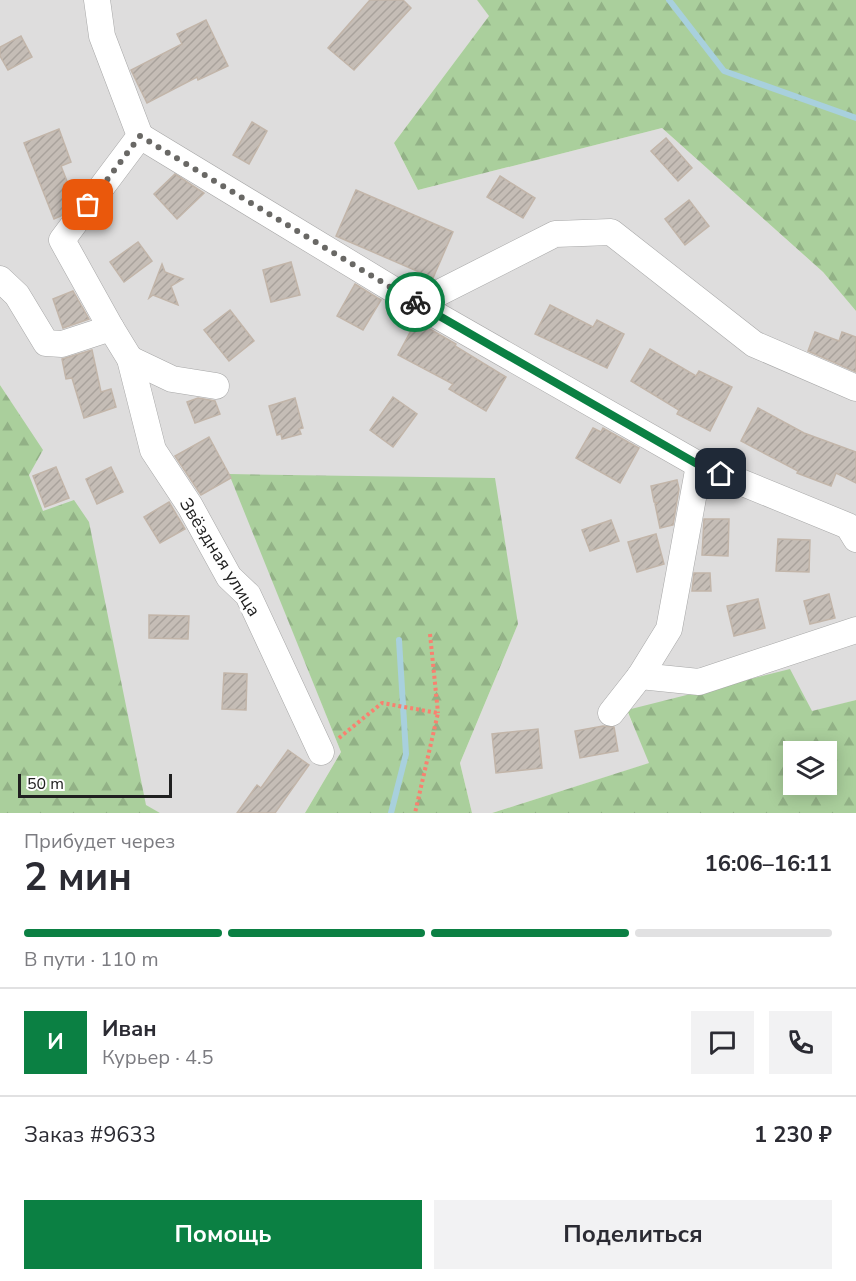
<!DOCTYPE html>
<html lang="ru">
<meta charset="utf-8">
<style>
body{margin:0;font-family:"Nunito Sans",sans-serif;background:#f2f2f3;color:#2b2b33;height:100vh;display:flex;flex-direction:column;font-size:22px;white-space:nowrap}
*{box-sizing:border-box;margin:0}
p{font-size:20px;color:#7c7c81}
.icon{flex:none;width:33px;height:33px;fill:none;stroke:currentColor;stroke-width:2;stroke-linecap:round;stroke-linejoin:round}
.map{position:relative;height:813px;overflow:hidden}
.side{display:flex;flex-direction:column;background:#fff;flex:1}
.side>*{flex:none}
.tools{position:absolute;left:783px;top:741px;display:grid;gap:12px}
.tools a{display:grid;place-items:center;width:54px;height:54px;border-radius:0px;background:#fff;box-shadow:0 3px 15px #0003;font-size:30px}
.scale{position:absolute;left:18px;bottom:15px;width:154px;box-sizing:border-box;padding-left:6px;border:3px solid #202020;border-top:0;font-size:16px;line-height:21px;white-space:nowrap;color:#202020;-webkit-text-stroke:4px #fff;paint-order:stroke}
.pin{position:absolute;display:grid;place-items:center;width:51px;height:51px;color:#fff;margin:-26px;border-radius:12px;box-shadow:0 3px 9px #0006}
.courier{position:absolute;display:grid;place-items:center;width:60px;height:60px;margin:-30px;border:4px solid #0b8043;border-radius:50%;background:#fff;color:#222;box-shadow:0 2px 8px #0007}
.overview em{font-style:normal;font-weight:700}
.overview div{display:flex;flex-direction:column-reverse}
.overview{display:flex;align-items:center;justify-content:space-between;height:102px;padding:0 24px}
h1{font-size:39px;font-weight:700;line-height:45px}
.bar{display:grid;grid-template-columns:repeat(4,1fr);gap:9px 6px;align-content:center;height:72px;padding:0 24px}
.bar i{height:8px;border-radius:4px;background:#e1e1e2}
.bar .active{background:#0b8043}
.bar p{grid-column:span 4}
.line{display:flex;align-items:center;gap:15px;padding:0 24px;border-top:2px solid #e1e1e2}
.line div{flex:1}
.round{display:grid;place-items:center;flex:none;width:63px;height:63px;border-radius:0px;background:#f2f2f3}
.action{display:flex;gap:12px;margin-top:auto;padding:12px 24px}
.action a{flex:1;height:69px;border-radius:0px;background:#0b8043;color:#fff;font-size:24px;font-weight:700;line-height:69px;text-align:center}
.action a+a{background:#f2f2f3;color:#2b2b33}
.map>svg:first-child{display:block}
</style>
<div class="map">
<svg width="856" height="813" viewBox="0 0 856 813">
<defs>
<pattern id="forest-firs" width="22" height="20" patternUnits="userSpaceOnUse" patternTransform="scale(1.5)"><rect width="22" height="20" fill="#aacf9c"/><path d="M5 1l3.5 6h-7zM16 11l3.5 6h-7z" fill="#92b186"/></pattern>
<pattern id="building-hatch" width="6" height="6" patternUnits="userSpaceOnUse" patternTransform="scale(1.5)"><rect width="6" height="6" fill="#c5bdb6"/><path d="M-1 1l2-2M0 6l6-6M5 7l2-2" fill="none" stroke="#a9a29c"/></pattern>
</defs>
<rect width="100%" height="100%" fill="#f0ede6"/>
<!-- residential -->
<polygon fill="#dedddd" points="0,0 477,0 490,15 394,143 418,190 662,128 823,272 856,311 856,700 812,712 627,711 650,763 492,813 472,813 460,763 518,624 230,474 341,752 305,813 160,813 146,806 29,475 42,450 0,385"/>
<!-- forest -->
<g fill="url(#forest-firs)" fill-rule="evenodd">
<polygon points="477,0 856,0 856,311 823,272 662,128 418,190 394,143 489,16"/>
<polygon points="0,385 43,450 29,475 43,511 74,500 89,522 146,805 160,813 0,813"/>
<polygon points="229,474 495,478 518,624 460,763 472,813 305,813 341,752"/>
<path d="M790,669L812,711L856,700V813H492L649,763L627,710ZM794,752H826V784H794Z"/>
</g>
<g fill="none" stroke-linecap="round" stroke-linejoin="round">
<!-- stream -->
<g stroke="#a8d0dd" stroke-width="6">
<polyline points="669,0 724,71 856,118"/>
<polyline points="391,813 406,754 399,640"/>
</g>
</g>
<!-- building -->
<g fill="url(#building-hatch)" stroke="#c2b5a9" stroke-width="1.5">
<polygon points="370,0 403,0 411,8 354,70 328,48"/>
<polygon points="206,20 228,66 198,80 197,77 147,103 131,70 182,44 177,34"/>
<polygon points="21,36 32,57 8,70 0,56 0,47"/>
<polygon points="252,122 267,131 249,164 233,155"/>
<polygon points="59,129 71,162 61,166 74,199 61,216 54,219 24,143"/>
<polygon points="666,138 692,168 678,181 651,151"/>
<polygon points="175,174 204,193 177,219 154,194"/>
<polygon points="500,176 535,198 523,218 487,197"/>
<polygon points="356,190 453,232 433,278 336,236"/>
<polygon points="689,200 709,226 685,245 665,219"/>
<polygon points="138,242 152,261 124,282 110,262"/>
<polygon points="291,262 300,295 271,302 263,270"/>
<polygon points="162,264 165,272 183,279 171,286 178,305 153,295 149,298"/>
<polygon points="355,284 381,300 363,330 337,316"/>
<polygon points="73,291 89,319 63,328 53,299"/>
<polygon points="550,305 593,327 597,320 624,334 607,368 535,334"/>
<polygon points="230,310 254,341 229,361 204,330"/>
<polygon points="416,321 456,344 455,346 506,377 486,411 449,389 453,384 398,355"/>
<polygon points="815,332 839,341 842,332 856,337 856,372 808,351"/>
<polygon points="650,349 696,376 699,371 732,387 710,431 677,414 679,410 631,381"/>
<polygon points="92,350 101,392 111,389 116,407 84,418 72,378 66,379 62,359"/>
<polygon points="393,397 417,414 393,447 370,430"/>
<polygon points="198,398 215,401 220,414 195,423 187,402"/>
<polygon points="295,398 303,428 299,429 301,434 282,439 281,434 277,435 269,406"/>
<polygon points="758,408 804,433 856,452 856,483 836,473 831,486 797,473 798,471 741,441"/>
<polygon points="593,428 601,432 603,428 639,448 620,483 576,458"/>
<polygon points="209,437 231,478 201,495 175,456"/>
<polygon points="56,467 69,498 45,507 33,476"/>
<polygon points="111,467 123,492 97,504 86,479"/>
<polygon points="677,480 679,489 673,525 660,528 655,504 657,503 654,502 651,486"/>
<polygon points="169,502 185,529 160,543 144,517"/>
<polygon points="704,519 729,519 728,556 702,555"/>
<polygon points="611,520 619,541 590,551 582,530"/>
<polygon points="656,534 664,564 637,572 628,542"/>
<polygon points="778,539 810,540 809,572 776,571"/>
<polygon points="694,573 710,573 711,591 692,591"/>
<polygon points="829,594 835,618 810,624 804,601"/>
<polygon points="758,599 765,628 734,636 727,606"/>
<polygon points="149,615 189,616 188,639 149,638"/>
<polygon points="224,673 247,674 246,710 222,709"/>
<polygon points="603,726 614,727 618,751 580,758 575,731"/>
<polygon points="538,729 542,768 496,773 492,734"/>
<polygon points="288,750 309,765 275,813 237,813 257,785 261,788"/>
</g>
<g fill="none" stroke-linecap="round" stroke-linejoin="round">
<!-- minor casing -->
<g stroke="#a7a7a7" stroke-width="27">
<g id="minor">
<polyline points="97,0 102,36 140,136 62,240 111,328 130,359 153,450 190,506 229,577 248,595 321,752"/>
<polyline points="140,136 417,304 699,465 848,526 856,539"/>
<polyline points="0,279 17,295 46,343 62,344 111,328"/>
<polyline points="417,304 555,234 611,232 754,344 856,388"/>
<polyline points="130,359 172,379 216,386"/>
<polyline points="640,676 699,682 856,630"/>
<polyline points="611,713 640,676 669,629 699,465"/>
</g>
</g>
<!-- path -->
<g stroke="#f88170" stroke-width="4" stroke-dasharray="3 3" stroke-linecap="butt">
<polyline points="430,634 438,713"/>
<polyline points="339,738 382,703 438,713 415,813"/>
</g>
<!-- minor -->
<use href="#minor" stroke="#fff" stroke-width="26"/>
</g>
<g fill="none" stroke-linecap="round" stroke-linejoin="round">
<!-- done -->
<polyline stroke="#696865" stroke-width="6" stroke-dasharray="0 10.8" points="88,205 140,136 415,302"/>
<!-- route -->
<polyline stroke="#0b8043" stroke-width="8" points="415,302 699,465 721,474"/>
</g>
<g text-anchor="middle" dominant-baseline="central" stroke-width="6" stroke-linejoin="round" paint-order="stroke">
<!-- street labels -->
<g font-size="18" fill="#202020" stroke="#fff">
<text transform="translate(220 557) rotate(58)">Звёздная улица</text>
</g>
</g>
</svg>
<div class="tools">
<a><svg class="icon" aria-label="layers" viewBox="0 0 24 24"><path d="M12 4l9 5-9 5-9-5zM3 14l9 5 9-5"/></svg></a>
</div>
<div class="scale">50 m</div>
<div class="pin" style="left:88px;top:205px;background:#ea580c"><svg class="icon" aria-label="bag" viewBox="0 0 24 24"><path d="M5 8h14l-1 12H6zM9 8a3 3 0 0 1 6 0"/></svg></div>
<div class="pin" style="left:721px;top:474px;background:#1f2937"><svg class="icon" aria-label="home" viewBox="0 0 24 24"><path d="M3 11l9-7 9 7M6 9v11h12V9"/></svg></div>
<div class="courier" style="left:415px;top:302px"><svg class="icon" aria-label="bike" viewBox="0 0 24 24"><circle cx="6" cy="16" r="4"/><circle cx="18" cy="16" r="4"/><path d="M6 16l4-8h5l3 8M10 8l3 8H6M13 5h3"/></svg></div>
</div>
<section class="side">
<div class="overview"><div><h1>2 мин</h1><p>Прибудет через</p></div><em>16:06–16:11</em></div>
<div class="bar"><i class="active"></i><i class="active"></i><i class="active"></i><i></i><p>В пути · 110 m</p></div>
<div class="line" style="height:108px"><b class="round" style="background:#0b8043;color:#fff">И</b><div><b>Иван</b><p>Курьер · 4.5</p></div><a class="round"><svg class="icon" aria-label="chat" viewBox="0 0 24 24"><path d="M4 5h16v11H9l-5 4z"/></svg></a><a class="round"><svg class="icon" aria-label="phone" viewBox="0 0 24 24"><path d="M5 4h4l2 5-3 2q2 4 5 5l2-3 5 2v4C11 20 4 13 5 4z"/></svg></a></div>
<div class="line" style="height:78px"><div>Заказ #9633</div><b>1 230 ₽</b></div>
<div class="action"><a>Помощь</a><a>Поделиться</a></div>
</section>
